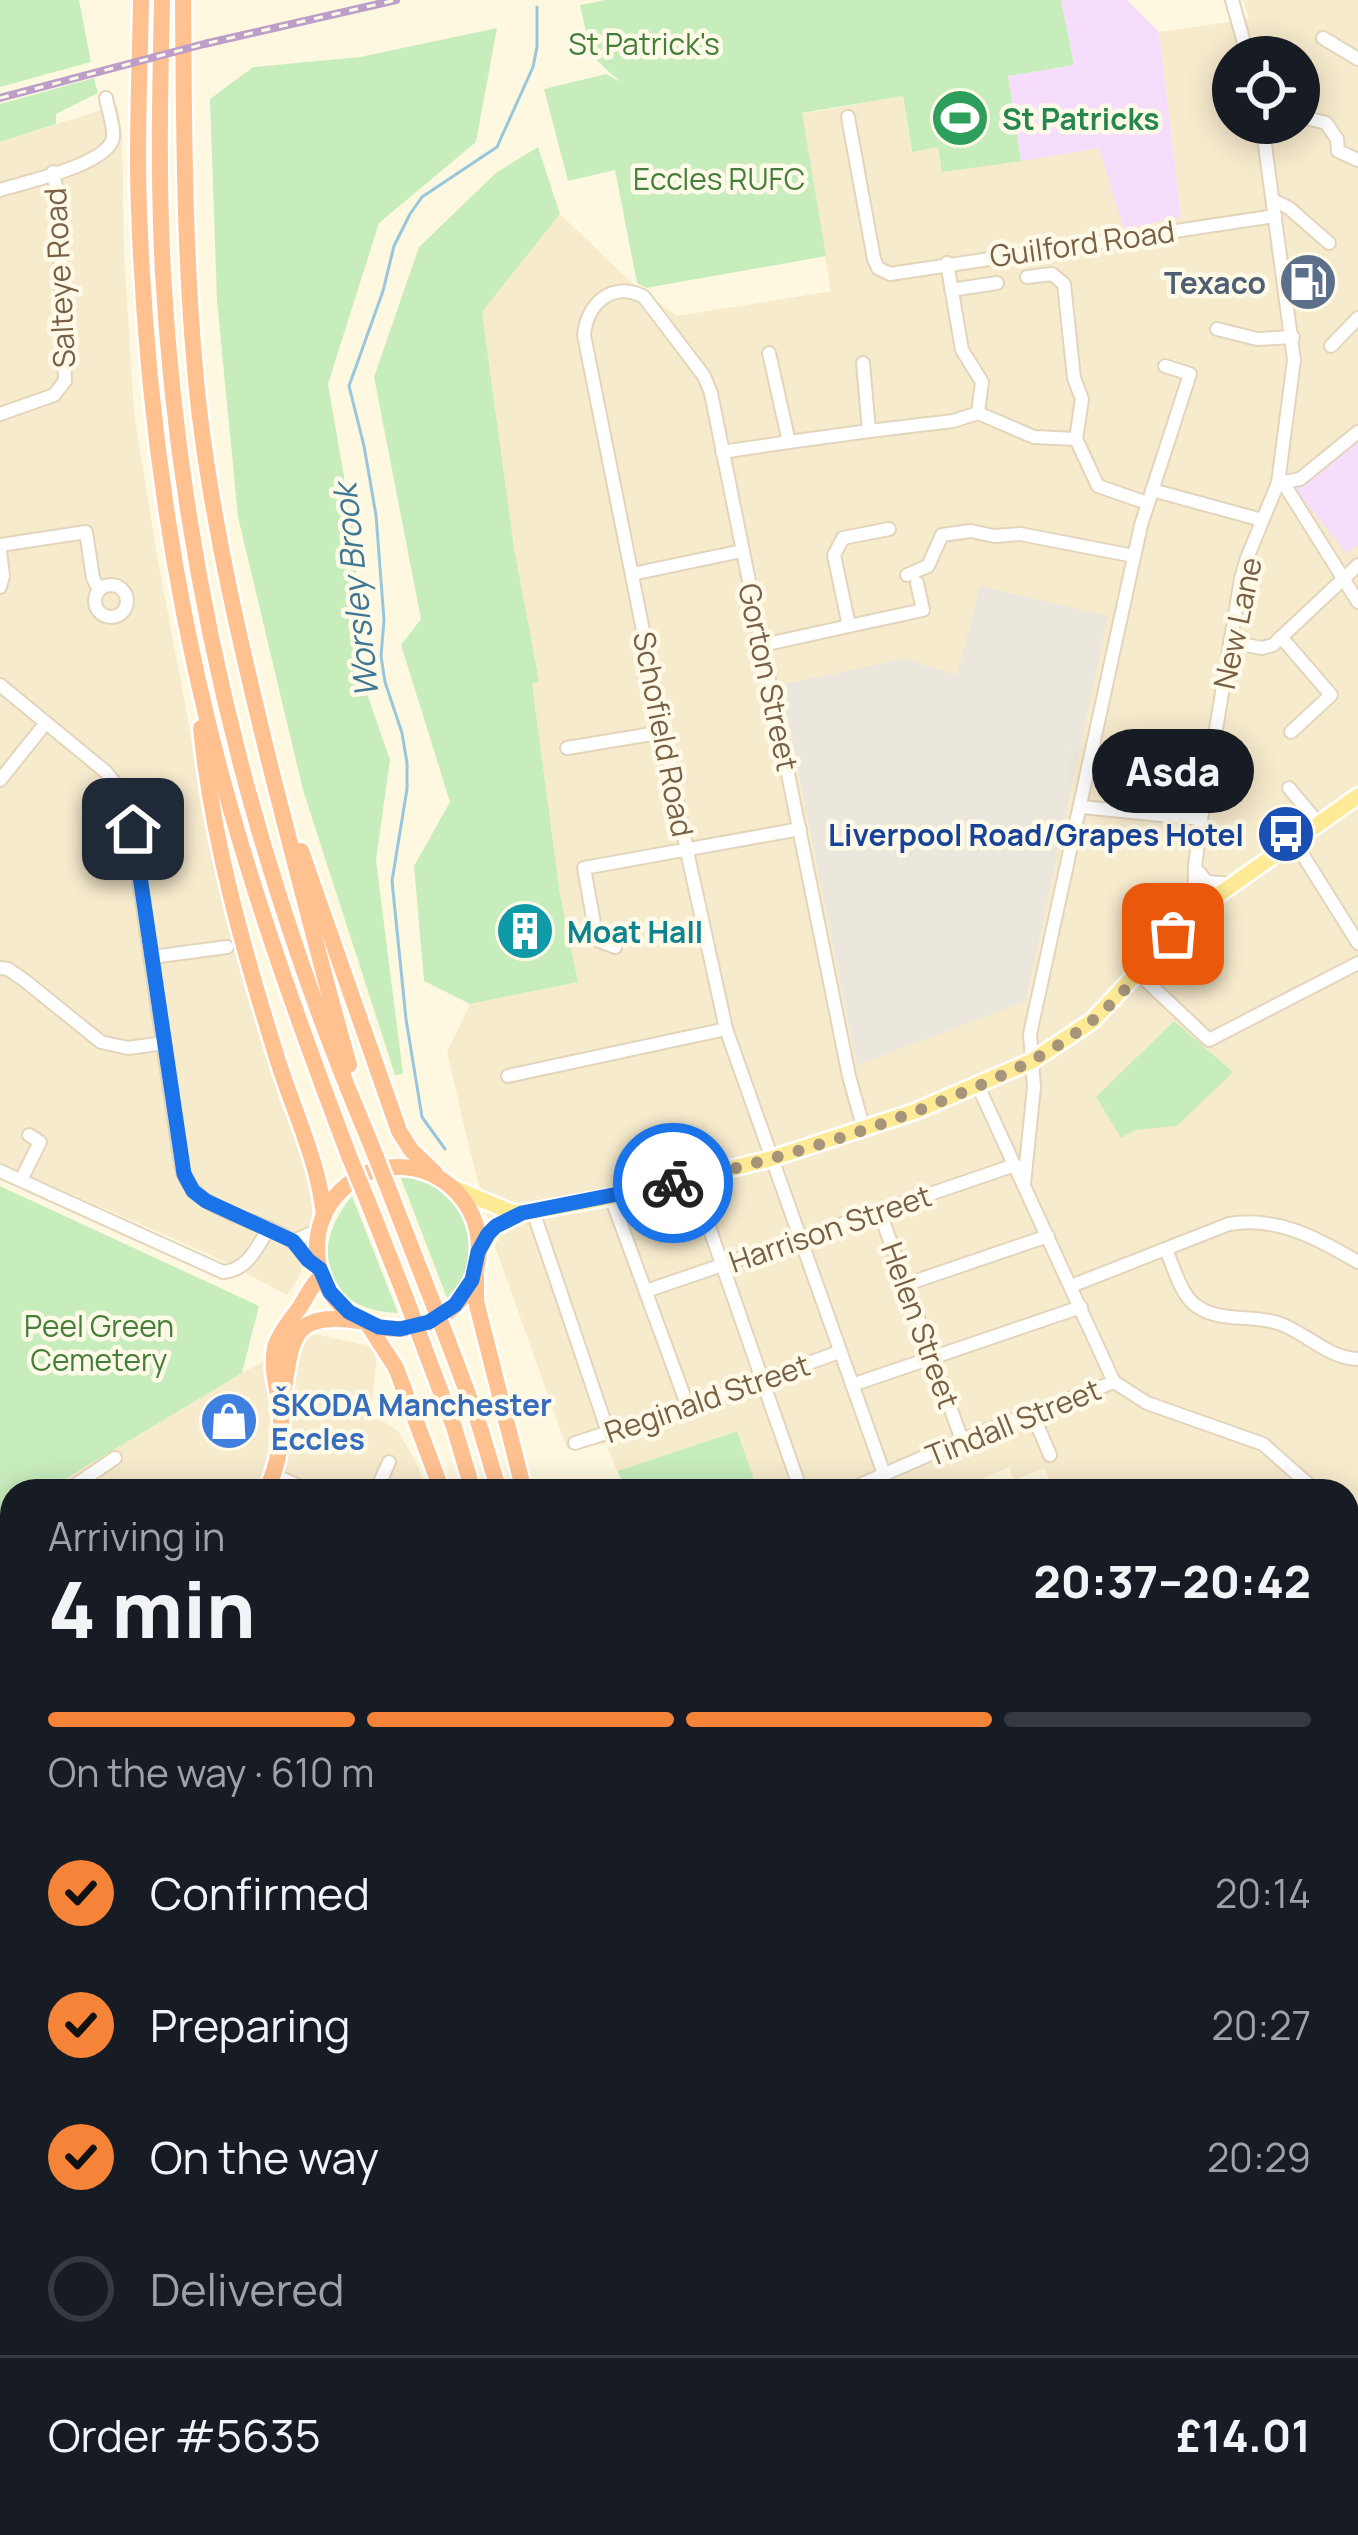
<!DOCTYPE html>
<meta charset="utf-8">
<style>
body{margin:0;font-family:Manrope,sans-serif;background:#20242c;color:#f1f3f6;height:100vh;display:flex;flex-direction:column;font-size:45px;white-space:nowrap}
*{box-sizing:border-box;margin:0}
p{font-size:39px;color:#9ea1a6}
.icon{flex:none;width:66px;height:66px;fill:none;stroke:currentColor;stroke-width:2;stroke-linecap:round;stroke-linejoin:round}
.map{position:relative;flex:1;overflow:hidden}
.panel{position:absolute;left:0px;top:1479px;width:1359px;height:1056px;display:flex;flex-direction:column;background:#171b24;border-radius:36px 36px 0 0;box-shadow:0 6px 30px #0003}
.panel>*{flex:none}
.fabs{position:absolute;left:1212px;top:36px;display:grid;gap:24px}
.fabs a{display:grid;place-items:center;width:108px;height:108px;border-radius:50%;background:#171b24;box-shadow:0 6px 30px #0003;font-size:60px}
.pin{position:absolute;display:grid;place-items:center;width:102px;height:102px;color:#fff;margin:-51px;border-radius:24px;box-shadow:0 6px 18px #0006}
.courier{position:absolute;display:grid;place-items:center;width:120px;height:120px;margin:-60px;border:9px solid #1a73e8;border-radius:50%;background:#fff;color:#222;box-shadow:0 3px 15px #0007}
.bubble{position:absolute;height:84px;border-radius:42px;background:#171b24;box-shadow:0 6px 30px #0003;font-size:39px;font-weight:800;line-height:84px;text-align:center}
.head em{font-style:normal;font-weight:800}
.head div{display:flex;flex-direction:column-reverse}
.head{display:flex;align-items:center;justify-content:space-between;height:204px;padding:0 48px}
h1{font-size:78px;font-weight:800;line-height:90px}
.bar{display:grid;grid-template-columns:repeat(4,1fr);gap:18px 12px;align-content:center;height:144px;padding:0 48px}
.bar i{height:15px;border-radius:9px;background:#363941}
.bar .selected{background:#f58438}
.bar p{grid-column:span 4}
.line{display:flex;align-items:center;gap:30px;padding:0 48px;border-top:3px solid #363941}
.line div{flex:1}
ol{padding:0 48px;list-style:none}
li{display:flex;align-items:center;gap:36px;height:132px}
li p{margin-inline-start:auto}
li .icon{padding:12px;border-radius:50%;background:#f58438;color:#111;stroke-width:4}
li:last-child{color:#9ea1a6}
li i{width:66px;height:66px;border:6px solid #363941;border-radius:50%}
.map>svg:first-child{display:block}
</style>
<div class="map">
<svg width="1358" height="2535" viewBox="0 0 1358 2535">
<rect width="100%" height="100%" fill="#fff8e0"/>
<!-- residential -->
<g fill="#f7ebce" fill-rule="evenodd">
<path d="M1243,0H1358V1661L1347,1658V1491H1053L1045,1468L1014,1480L1009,1467L954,1491H758L736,1431L617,1471L606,1444L567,1449L496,1249L468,1143L447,1052L470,1004L578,982L560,894L482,312L560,214L631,282L677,316L831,291L801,114L903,96L911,151L938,147L942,172L1099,148L1181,217L1159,32L1249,19ZM1233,57H1299V123H1233Z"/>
<polygon points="117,105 122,132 124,254 134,413 157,556 209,830 238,959 280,1101 311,1177 312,1216 300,1276 287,1295 213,1256 0,1163 0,142"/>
<polygon points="315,1334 369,1346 377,1354 371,1414 398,1431 416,1462 426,1491 45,1491 242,1373"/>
<polygon points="12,1511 12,1823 0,1802 0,1518"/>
</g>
<!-- commercial -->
<polygon fill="#ffe8d3" points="1358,2280 1358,2535 959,2535 951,2523 1347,2523 1347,2286"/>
<!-- industrial -->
<g fill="#ece7dc">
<polygon points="980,586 1108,616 1026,1001 857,1065 781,685 903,659 957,675"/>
<polygon points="0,1802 12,1823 12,1988 0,1998"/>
</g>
<!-- education -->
<g fill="#f5ddfb">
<polygon points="1061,0 1127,0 1159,32 1181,217 1124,229 1099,148 1021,161 1008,76 1074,65"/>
<polygon points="1358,437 1358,544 1346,553 1294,487"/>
</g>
<!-- green -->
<g fill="#c8edbd">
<polygon points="0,0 79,0 91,62 0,87"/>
<polygon points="606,0 1061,0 1074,65 1008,76 1021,161 942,172 938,147 912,152 903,96 802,113 826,256 646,288 637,283 615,170 568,181 544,89 606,74 620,82 591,55 580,5"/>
<polygon points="497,28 476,142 379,223 328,384 355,540 361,676 390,760 376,860 403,1074 395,1075 303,790 238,517 217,301 210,99 253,67 360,57"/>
<polygon points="94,78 98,93 56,114 56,124 0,142 0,104"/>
<polygon points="538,147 560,214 482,312 514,548 539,681 532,684 560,894 578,982 470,1004 424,981 414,866 450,802 401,645 421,619 374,377 419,247 497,172"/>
<polygon points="1174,1021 1233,1072 1177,1126 1136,1130 1121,1138 1096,1097"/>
<path d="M400,1176C474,1186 498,1241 447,1298Z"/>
<polygon points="0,1186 259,1306 242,1373 45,1491 12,1491 12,1511 0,1518"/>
<path d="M352,1196L398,1313C324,1311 307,1250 352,1196Z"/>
<polygon points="737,1431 758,1491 628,1491 617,1471"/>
<polygon points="107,2523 339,2523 333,2535 129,2535"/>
<polygon points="363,2523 556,2523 535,2535 357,2535"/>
<polygon points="577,2523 710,2523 690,2535 556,2535"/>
</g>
<!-- water -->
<g fill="#b3d8ea" stroke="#98c6dd" stroke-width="3">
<polygon points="1358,2146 1358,2280 1347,2286 1347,2153"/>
<polygon points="711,2523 930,2523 908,2535 690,2535"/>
</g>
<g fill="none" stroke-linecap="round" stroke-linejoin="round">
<!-- stream -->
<g stroke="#98c6dd" stroke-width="3">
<polyline points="445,1149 422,1117 406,1019 392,881 407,789 407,763 402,733 385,682 381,656 384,620 376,515 364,446 349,386 383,291 394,246 410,214 422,197 497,147 533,67 537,47 537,7"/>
<polyline points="0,2046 12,2031"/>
</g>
<!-- minor casing -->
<g stroke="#e3d5bb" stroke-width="16">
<g id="minor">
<polyline points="1232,0 1248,57"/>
<polyline points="1323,38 1358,59"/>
<polyline points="1299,116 1326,123 1337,139 1338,151 1358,160"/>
<polyline points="848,117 874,259 878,268 890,274 1275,216"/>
<path d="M0,190C25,182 110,164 113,137C114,125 108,110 106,98"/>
<polyline points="1273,200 1289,208 1329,243"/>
<polyline points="1027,277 1052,274 1064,284 1074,378 1082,399 1076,439 1098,486 1147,503"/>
<polyline points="951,290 997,283"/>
<polyline points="1217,329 1257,339 1293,337"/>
<polyline points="1331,346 1358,318"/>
<polyline points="863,363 869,431 953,421 978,413 982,382 962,350 947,263"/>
<polyline points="978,413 1034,437 1076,439"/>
<polyline points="0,414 54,395 65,381 58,197 53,172"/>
<polyline points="789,442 869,431"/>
<polyline points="722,452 789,442 769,353"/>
<polyline points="1279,483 1300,479 1358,432"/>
<polyline points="1284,484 1358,602"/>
<polyline points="1152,490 1262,520"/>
<polyline points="0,545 86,532 93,578 99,590"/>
<polyline points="0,551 3,576 0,587"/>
<polyline points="632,574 742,551"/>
<polyline points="907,575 928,566 942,535 971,531 994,536 1020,534 1134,556"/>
<circle cx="111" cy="601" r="16"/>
<polyline points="849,626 923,610 917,583"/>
<polyline points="1281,637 1331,695 1291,732"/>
<polyline points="1230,642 1262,648 1273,645 1358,565"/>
<polyline points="763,645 849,626 834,555 843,538 889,529"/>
<path d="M0,685L106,772L127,799L181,1165C191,1211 250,1216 286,1237C300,1245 307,1260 320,1269"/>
<polyline points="567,748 664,732"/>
<polyline points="0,780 45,724"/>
<polyline points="1289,788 1319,824"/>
<polyline points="1082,807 1201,819"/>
<polyline points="1294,841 1358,943"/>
<polyline points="1196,869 1207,882 1231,884"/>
<polyline points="1194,912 1195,866 1201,819 1241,579 1247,558 1278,483 1294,360 1262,123"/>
<polyline points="615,947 597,940 584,868 800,829"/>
<polyline points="152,957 227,947"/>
<polyline points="0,968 8,969 24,980 101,1042 128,1048 164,1043"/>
<polyline points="1138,973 1209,1040 1358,963"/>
<polyline points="508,1076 726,1029"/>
<polyline points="978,1086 1114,1382 1147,1403 1263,1444 1316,1491"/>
<path d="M864,1130L849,1076L711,393L704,376L644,297C612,280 587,304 584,335L687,851L726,1029L884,1474"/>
<path d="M0,1171L223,1272C248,1270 257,1247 269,1228"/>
<polyline points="692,1178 801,1491"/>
<polyline points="21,1180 40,1142 29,1135"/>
<polyline points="1024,1184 1034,1087 1030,1034 1141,525 1190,374 1165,366"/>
<polyline points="611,1197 688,1407"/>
<polyline points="879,1210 962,1440"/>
<polyline points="533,1211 608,1432"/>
<polyline points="293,1241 319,1230"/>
<path d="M1166,1250C1174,1267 1181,1297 1198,1307C1222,1323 1255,1314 1281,1324C1309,1335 1328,1358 1358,1359"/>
<polyline points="907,1284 1048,1236"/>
<path d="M1071,1286L1229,1224C1277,1216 1317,1238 1358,1262"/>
<polyline points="646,1291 1015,1165"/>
<polyline points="852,1385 1081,1307"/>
<polyline points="1032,1413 1050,1455"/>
<polyline points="575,1443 688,1407 839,1352"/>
<polyline points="274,1475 310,1491"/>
<polyline points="74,1491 71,1488 115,1458"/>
<polyline points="376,1491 389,1462"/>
<polyline points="846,1491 974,1435 1114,1382"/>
<polyline points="1347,1508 1358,1512"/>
<polyline points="0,1710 12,1726"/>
<polyline points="0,2128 12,2118"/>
<polyline points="0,2148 12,2138"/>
<polyline points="0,2278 12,2272"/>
<polyline points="1347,2354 1358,2348"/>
<polyline points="1347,2370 1358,2364"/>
<polyline points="0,2523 20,2535"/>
<polyline points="978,2523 986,2535"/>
<polyline points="991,2523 998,2535"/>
<polyline points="1005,2523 1025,2531 1054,2523"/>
<polyline points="1070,2535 1087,2523"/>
</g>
</g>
<!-- major casing -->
<g stroke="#fff" stroke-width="20">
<g id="major">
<polyline points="452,1187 511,1212 521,1213"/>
<polyline points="478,1253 493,1228 522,1213 611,1197 770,1159 916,1111 1032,1061 1092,1021 1194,912 1358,796"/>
</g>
</g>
<!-- highway casing -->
<g stroke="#fff" stroke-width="21">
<g id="highway">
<path d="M141,0C140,70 136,140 139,209C145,382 167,555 208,723C244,871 295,1013 349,1156"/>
<path d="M162,0C160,91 158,182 163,273C180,574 254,869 372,1147"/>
<path d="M183,0C184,136 184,274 199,409C213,527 240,642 268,757C294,860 320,963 349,1065"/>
<path d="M201,728C212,840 244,952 277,1058C293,1110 319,1162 324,1216"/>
<polyline points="301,851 399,1131 411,1150 435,1173"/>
<circle cx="398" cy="1248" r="81"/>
<polyline points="390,1193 427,1288"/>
<polyline points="368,1202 405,1296"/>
<polyline points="476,1276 476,1301 524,1491"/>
<polyline points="367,1323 396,1368 442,1491"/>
<polyline points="448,1341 478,1421 499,1491"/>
<polyline points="425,1350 454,1427 473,1491"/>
<path d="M283,1395C292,1339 290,1311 359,1321"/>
<path d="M266,1491C279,1464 284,1436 280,1406C277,1386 271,1369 275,1348C279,1333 291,1320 300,1307C307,1296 312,1284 322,1275"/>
<polyline points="0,1751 12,1744"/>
<polyline points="885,2523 893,2535"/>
<polyline points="911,2523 919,2535"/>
</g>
</g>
<!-- minor -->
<use href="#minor" stroke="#fff" stroke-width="12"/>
<!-- major -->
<use href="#major" stroke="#ffeb96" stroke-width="15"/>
<!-- highway -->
<use href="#highway" stroke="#ffc190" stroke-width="16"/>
<!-- rail casing -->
<g stroke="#bc9ec8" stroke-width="8">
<polyline id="rail" points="0,98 204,44 396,0"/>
</g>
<!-- rail -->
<use href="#rail" stroke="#fffae8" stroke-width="3" stroke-dasharray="9" stroke-linecap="butt"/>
<!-- highway-bridge casing -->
<g stroke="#fff" stroke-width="21" stroke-linecap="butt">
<g id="highway-bridge">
<polyline points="372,1147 390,1193"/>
<polyline points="349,1156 368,1202"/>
<polyline points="427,1288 448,1341"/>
<polyline points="405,1296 425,1350"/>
</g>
</g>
<!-- highway-bridge -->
<use href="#highway-bridge" stroke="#ffc190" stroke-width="16"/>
</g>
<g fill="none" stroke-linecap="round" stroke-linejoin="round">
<!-- done -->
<path stroke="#a7957b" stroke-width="12" stroke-dasharray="0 21.6" d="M673,1183C763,1163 852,1137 937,1103C989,1082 1040,1061 1084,1027C1118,1002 1145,966 1173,934"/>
<!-- route -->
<polyline stroke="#1a73e8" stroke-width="15" points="133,829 184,1174 193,1191 206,1201 293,1241 308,1260 320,1269 330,1292 349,1312 379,1327 400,1329 429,1322 455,1305 472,1280 478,1252 488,1234 496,1226 522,1213 673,1183"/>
</g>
<!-- icons -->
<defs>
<g id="stadium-disc" transform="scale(3)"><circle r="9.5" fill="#2e9e5b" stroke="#fffae8"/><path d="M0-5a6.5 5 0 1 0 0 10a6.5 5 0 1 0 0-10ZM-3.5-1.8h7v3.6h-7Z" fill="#fff"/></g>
<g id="fuel-disc" transform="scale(3)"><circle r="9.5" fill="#5c6f8a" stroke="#fffae8"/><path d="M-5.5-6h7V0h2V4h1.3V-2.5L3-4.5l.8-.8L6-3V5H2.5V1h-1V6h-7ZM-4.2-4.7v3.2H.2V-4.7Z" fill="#fff"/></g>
<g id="bus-disc" transform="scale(3)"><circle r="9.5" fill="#1a4fb4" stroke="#fffae8"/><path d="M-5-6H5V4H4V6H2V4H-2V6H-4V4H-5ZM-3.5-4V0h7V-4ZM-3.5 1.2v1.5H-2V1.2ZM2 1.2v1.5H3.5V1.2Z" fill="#fff"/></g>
<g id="building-disc" transform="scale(3)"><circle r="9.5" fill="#0f9aa8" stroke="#fffae8"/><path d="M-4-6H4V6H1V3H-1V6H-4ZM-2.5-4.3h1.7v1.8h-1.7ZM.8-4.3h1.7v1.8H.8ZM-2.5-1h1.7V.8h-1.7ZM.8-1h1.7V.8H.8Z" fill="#fff"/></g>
<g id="shop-disc" transform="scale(3)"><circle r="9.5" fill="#3f7fe0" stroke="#fffae8"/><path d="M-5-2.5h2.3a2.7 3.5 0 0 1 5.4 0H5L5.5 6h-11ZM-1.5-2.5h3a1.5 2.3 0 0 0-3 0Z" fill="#fff"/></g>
</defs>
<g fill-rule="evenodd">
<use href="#stadium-disc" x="960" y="118"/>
<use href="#fuel-disc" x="1308" y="282"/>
<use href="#bus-disc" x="1286" y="834"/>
<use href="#building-disc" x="525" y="931"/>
<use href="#shop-disc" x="229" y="1421"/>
</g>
<g text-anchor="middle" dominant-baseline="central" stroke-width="9" stroke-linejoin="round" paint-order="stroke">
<!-- park labels -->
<g font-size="30" fill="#437f3b" stroke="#fffae8">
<text x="644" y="43">St Patrick's</text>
<text x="719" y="178">Eccles RUFC</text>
<text x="99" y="1325">Peel Green<tspan x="99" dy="34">Cemetery</tspan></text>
</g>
<!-- leisure labels -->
<g font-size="30" font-weight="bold" fill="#27864d" stroke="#fffae8" text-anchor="start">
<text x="1002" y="118">St Patricks</text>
</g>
<!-- street labels -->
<g font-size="30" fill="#786045" stroke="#fffae8">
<text transform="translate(1082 243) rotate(-8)">Guilford Road</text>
<text transform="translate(59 278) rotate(-93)">Salteye Road</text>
<text transform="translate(1237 623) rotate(-78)">New Lane</text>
<text transform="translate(769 677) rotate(78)">Gorton Street</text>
<text transform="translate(664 734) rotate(79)">Schofield Road</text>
<text transform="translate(830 1228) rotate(-19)">Harrison Street</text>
<text transform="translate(921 1325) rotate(70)">Helen Street</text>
<text transform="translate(707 1398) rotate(-19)">Reginald Street</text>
<text transform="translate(1013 1422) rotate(-22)">Tindall Street</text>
</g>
<!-- service labels -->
<g font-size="30" font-weight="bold" fill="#4e5e75" stroke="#fffae8" text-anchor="end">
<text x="1266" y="282">Texaco</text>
</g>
<!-- transit labels -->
<g font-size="30" font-weight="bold" fill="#164399" stroke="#fffae8" text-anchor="end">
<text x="1244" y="834">Liverpool Road/Grapes Hotel</text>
</g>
<!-- culture labels -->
<g font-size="30" font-weight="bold" fill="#0d838f" stroke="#fffae8" text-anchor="start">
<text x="567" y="931">Moat Hall</text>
</g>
<!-- shop labels -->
<g font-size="30" font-weight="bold" fill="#366cbe" stroke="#fffae8" text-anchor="start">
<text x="271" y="1404">ŠKODA Manchester<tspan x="271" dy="34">Eccles</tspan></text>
</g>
<!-- water labels -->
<g font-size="33" font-style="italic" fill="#3f7895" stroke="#fffae8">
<text transform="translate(355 591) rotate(-96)">Worsley Brook</text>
</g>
</g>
</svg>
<div class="fabs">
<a><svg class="icon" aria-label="locate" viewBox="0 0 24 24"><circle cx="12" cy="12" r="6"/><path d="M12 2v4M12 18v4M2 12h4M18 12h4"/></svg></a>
</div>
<div class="pin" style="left:1173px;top:934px;background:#ea580c"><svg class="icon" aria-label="bag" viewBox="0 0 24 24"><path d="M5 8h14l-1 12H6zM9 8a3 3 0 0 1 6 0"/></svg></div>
<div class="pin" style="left:133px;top:829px;background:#1f2937"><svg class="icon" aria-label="home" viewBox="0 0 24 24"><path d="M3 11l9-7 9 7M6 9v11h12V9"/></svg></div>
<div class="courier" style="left:673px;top:1183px"><svg class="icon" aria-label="bike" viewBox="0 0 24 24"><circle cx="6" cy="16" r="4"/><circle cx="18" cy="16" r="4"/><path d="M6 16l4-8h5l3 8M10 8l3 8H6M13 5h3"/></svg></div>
<div class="bubble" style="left:1092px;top:729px;width:162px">Asda</div>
<section class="panel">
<div class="head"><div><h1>4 min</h1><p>Arriving in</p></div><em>20:37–20:42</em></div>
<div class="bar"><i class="selected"></i><i class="selected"></i><i class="selected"></i><i></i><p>On the way · 610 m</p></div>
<ol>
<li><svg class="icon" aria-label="check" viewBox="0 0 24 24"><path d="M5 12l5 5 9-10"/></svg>Confirmed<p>20:14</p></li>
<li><svg class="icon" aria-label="check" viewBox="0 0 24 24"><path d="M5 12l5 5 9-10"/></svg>Preparing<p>20:27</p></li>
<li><svg class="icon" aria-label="check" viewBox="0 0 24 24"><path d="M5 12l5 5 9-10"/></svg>On the way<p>20:29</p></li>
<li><i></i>Delivered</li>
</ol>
<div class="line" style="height:156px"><div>Order #5635</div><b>£14.01</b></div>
</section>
</div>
